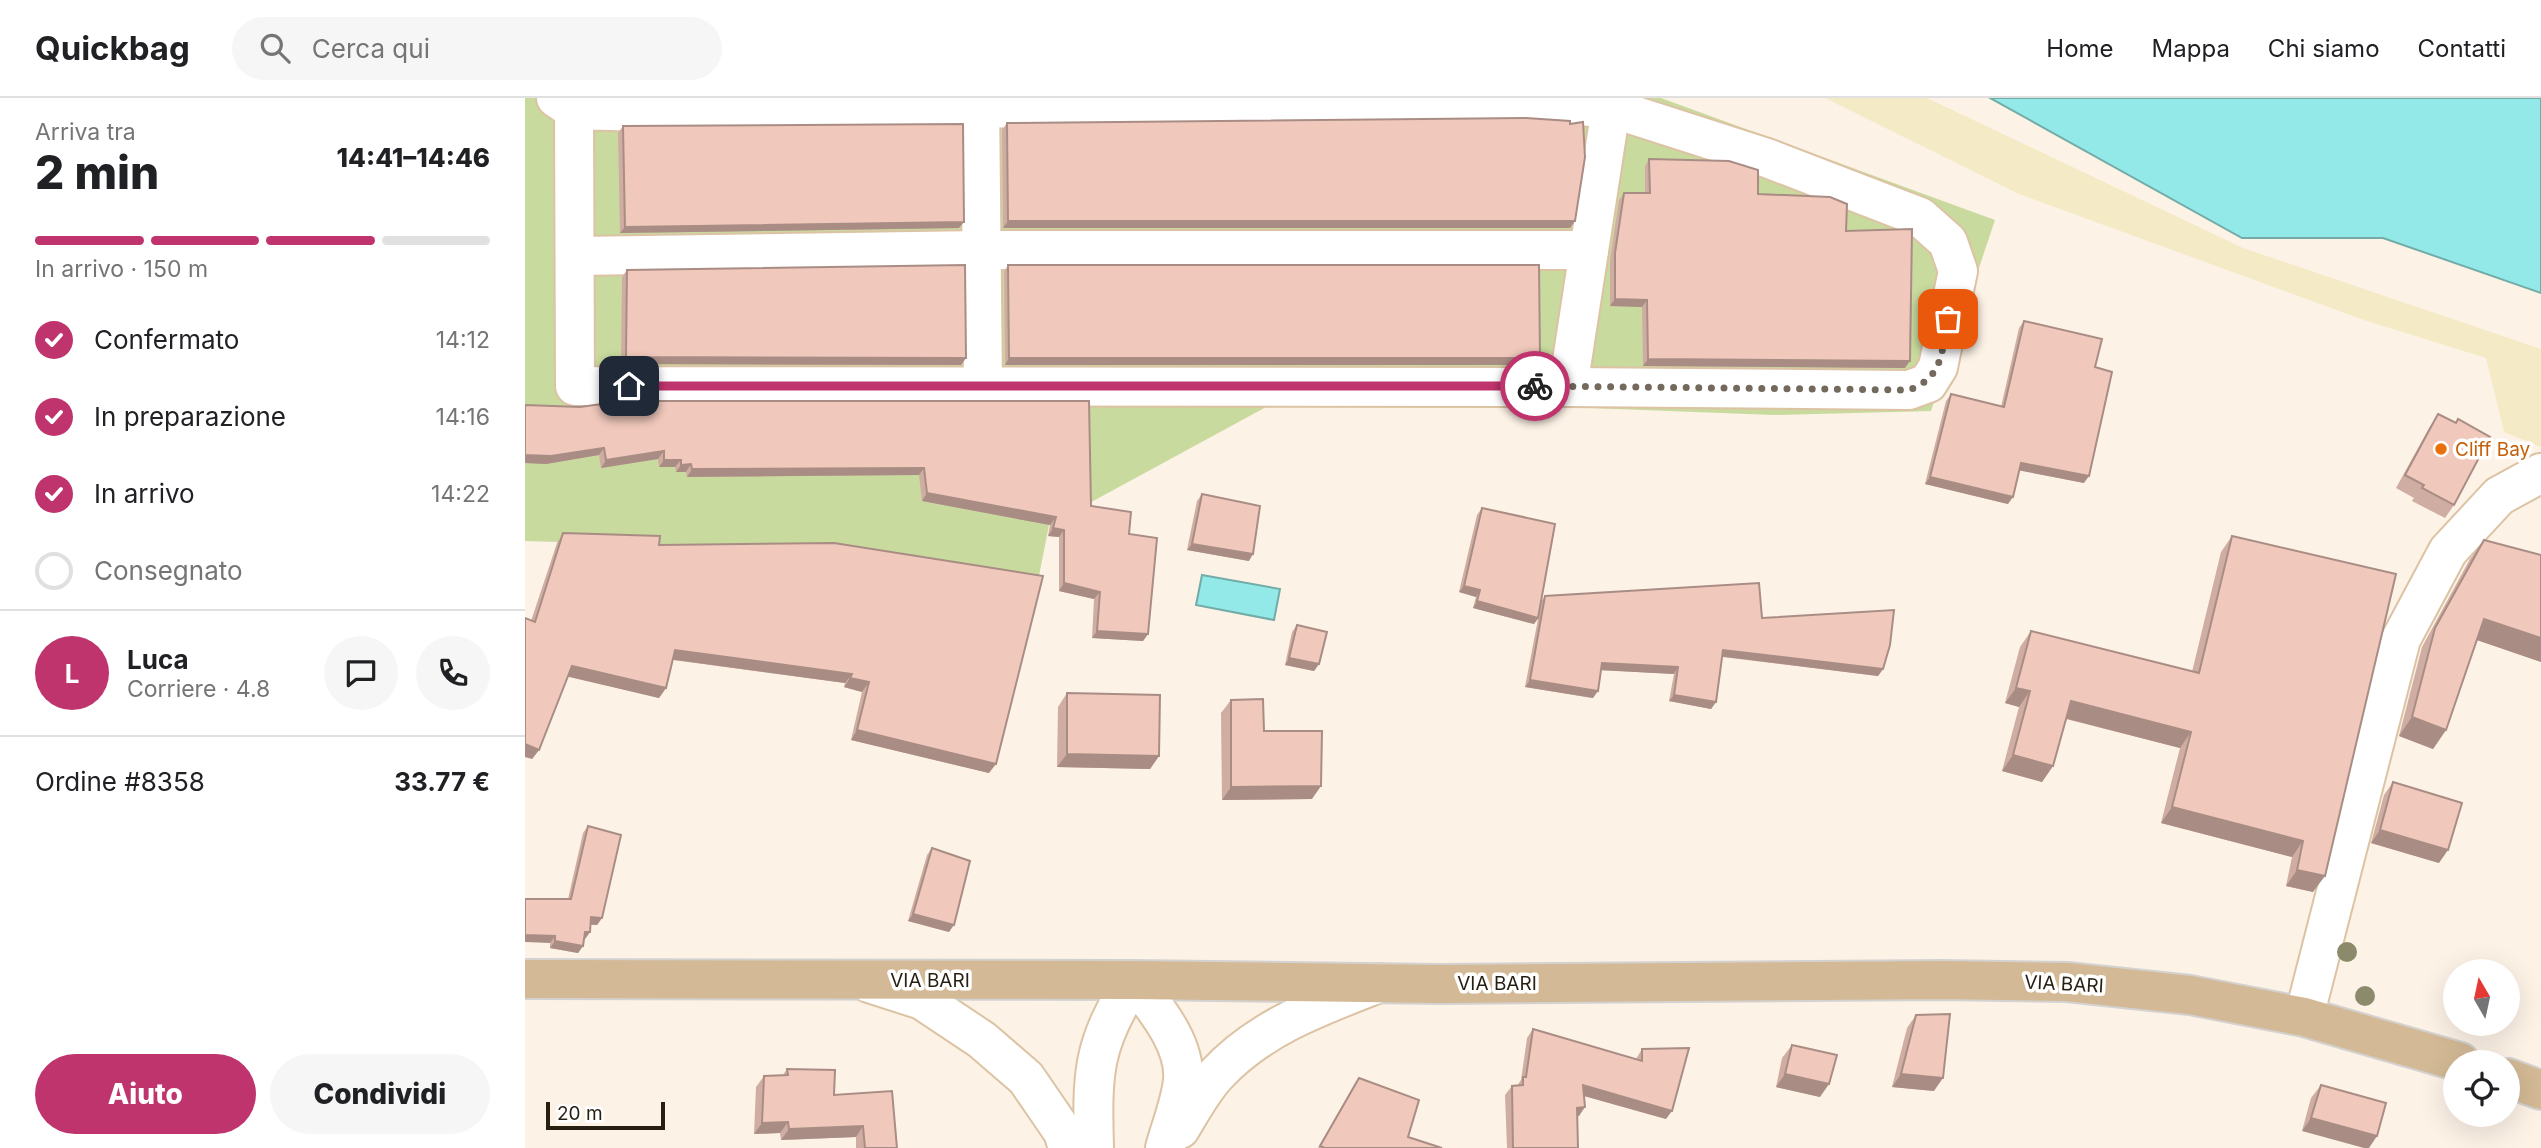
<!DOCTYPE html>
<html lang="it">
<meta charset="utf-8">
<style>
body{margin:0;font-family:Inter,sans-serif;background:#f6f6f6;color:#202124;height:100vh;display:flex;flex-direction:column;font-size:26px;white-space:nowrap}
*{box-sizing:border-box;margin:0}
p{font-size:23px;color:#757577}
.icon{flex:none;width:38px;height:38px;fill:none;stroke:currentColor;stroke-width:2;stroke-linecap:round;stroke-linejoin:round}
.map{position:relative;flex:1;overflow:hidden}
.drawer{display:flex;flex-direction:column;background:#fff;width:525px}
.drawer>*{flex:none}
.needle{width:46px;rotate:351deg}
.buttons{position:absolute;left:1918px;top:861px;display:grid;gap:14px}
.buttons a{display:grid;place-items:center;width:77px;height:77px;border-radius:50%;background:#fff;box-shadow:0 7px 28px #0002;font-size:35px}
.scale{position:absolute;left:21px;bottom:18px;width:119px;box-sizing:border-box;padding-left:7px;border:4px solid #281f13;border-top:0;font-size:19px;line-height:24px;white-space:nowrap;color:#281f13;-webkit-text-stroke:5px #fff;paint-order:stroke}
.pin{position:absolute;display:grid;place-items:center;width:60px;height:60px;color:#fff;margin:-30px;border-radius:14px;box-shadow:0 4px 10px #0006}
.courier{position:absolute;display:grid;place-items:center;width:70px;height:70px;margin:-35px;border:5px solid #bf346c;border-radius:50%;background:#fff;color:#222;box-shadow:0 2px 9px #0007}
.summary em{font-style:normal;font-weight:800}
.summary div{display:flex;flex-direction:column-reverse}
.summary{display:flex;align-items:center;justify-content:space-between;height:119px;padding:0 35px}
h1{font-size:46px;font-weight:800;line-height:52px}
.bar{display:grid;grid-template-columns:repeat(4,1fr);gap:10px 7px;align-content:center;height:84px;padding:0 35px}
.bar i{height:9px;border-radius:5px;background:#e0e0e0}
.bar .current{background:#bf346c}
.bar p{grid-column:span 4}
.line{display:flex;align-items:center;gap:18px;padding:0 35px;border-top:2px solid #e0e0e0}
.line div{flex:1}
.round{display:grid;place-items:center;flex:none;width:74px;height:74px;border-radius:37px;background:#f6f6f6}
ol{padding:0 35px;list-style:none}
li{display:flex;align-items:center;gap:21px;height:77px}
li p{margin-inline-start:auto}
li .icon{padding:7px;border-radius:50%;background:#bf346c;color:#fff;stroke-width:4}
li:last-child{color:#757577}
li i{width:38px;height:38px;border:4px solid #e0e0e0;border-radius:50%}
.primary-button{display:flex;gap:14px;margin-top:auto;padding:14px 35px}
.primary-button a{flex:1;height:80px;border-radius:42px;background:#bf346c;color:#fff;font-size:28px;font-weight:800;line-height:80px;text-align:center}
.primary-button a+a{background:#f6f6f6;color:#202124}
header{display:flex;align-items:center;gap:42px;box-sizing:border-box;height:98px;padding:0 35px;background:#fff;border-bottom:2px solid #e0e0e0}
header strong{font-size:33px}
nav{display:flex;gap:38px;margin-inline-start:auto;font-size:24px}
.search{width:490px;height:63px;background:#f6f6f6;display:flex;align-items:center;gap:18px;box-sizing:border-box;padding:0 24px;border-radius:38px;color:#757577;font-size:26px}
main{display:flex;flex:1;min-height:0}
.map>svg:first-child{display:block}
</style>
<header>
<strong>Quickbag</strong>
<div class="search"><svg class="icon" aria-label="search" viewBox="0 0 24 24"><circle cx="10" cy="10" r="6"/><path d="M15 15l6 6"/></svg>Cerca qui</div>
<nav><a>Home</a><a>Mappa</a><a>Chi siamo</a><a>Contatti</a></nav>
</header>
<main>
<section class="drawer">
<div class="summary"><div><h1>2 min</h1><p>Arriva tra</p></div><em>14:41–14:46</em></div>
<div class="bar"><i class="current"></i><i class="current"></i><i class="current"></i><i></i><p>In arrivo · 150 m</p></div>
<ol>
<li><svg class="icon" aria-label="check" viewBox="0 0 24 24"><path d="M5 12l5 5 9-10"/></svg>Confermato<p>14:12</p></li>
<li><svg class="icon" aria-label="check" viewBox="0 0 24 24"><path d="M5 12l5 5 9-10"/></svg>In preparazione<p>14:16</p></li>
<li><svg class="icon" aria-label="check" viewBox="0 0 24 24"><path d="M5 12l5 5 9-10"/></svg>In arrivo<p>14:22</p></li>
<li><i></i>Consegnato</li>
</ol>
<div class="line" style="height:126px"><b class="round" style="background:#bf346c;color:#fff">L</b><div><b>Luca</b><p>Corriere · 4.8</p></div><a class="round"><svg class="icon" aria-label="chat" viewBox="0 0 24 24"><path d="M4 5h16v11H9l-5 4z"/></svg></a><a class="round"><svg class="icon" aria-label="phone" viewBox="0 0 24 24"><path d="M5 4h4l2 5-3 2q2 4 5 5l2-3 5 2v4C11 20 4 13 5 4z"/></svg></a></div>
<div class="line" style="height:91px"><div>Ordine #8358</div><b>33.77 €</b></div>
<div class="primary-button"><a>Aiuto</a><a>Condividi</a></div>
</section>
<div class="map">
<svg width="2016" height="1050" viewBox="0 0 2016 1050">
<rect width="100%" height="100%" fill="#fdf2e6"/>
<!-- green -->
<polygon fill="#c9da9e" points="0,0 1136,0 1470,122 1406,313 1249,317 957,306 743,308 524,427 512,488 100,446 0,443"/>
<!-- sand -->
<polygon fill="#f4eac5" points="1300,0 1402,0 1718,150 2016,251 2016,349 1979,334 1961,260 1839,222 1494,96"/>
<!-- water -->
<g fill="#92e9e8" stroke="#72aca8" stroke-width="2">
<polygon points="1465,0 2016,0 2016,195 1858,140 1717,140"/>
<polygon points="677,477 755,491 749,522 671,507"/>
</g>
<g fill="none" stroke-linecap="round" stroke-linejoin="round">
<!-- minor casing -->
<g stroke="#dbc3a4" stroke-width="42">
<g id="minor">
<polyline points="31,0 49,12 120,14 997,5 1086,10 1242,60 1395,119 1423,144 1433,173 1413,269 1403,285 1384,292 1043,289 50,288 49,12"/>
<polyline points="455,0 458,287"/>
<polyline points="51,158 456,152 1064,152"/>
<polyline points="1043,289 1086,10"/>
<polyline points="344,885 397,902 457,942 501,980 538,1034 543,1050"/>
<polyline points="1779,919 1876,541 1923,453 1974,398 2016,375"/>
<path d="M655,1031C666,1013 677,992 691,977C735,929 795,908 854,885"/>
<path d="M569,1050C567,975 567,946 609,882C629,909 661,945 658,982C656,1004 646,1028 640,1050"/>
</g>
</g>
<!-- major casing -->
<g stroke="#d4d2d0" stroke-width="42">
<g id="major">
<polyline points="0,881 609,882 916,886 1418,882 1542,884 1665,897 1779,919 1935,964"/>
<polyline points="1983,980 2016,992"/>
</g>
</g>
<!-- minor -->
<use href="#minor" stroke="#fff" stroke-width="38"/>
<!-- major -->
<use href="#major" stroke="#d3b995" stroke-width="38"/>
</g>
<!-- trees -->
<g fill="#8b8b6b">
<circle cx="1822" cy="854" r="10"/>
<circle cx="1840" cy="898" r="10"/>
</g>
<!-- wall -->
<g fill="#cfada2">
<polygon points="482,25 1050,123 1045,130 478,130 477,32"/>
<polygon points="98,28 434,130 95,135 93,35"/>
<polygon points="1124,61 1233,96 1321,133 1380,270 1118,268 1117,209 1085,208 1085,162 1094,102 1099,95 1120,95 1120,68"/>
<polygon points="483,167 1015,260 1011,267 480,267 479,174"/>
<polygon points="102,172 441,260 436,267 96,266 97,179"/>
<polygon points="1499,223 1570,269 1559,385 1495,372 1483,406 1400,386 1421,303 1426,296 1476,309 1494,230"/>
<polygon points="98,303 566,408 604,436 623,536 618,543 567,540 569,501 534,493 534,439 523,438 525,427 397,403 394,377 162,379 161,374 151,374 150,369 134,369 133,361 76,370 74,357 21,366 0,365 0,307 55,309"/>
<polygon points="1913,316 1929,407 1920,420 1887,403 1889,400 1871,390 1904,330"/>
<polygon points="677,396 724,463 662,452 672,403"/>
<polygon points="957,410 1016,504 1020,498 1237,520 1358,571 1353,578 1197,559 1191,604 1186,611 1144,603 1149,576 1076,572 1068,600 1000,589 1013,521 1009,526 948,510 951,499 934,494 952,417"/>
<polygon points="38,435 134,447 309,445 464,675 326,642 337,594 319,589 320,585 148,562 141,590 134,600 43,578 14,652 7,661 6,523 32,445"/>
<polygon points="1707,438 1871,476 1788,794 1761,788 1767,759 1636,725 1655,650 1541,621 1528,668 1517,684 1477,673 1494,609 1480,605 1495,549 1506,533 1667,574 1696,454"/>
<polygon points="1959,442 2016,564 1952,542 1921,632 1908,651 1874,638 1897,549 1945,461"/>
<polygon points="772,527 794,566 789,573 760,567 767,534"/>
<polygon points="542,595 634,658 625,671 532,669 533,609"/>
<polygon points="706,602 787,701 697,702 696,615"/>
<polygon points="1868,684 1914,765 1846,745 1859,697"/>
<polygon points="63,728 77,820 72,827 65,827 65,834 60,841 59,841 58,848 53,855 25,850 25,845 43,801 58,735"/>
<polygon points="407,750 424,834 383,823 402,757"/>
<polygon points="1391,917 1409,993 1367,989 1382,930"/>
<polygon points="1008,931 1111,961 1117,951 1141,1021 1059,998 1054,1018 1052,1018 1053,1050 982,1050 980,997 987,988 992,988 996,982 1002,940"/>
<polygon points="1267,947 1295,999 1251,989 1257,960"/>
<polygon points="262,971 309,997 372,1050 331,1050 331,1039 256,1042 255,1035 229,1036 231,989 239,978 258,977"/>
<polygon points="834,980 883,1039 917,1050 793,1050 828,989"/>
<polygon points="1796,987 1861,1005 1777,1033 1786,1000"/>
</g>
<!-- shaded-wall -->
<g fill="#a98d84">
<polygon points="483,123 1050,123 1045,130 478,130"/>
<polygon points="439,124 434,130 95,135 100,129"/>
<polygon points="1090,201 1122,202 1117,209 1085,208"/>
<polygon points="101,259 441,260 436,267 96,266"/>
<polygon points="484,260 1015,260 1011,267 480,267"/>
<polygon points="1123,261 1385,263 1380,270 1118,268"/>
<polygon points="79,350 74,357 21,366 0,365 0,357"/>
<polygon points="139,353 133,361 76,370 81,362"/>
<polygon points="139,362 156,362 150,369 134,369"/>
<polygon points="1496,365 1564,378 1559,385 1492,372"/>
<polygon points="166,366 161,374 151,374 156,367"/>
<polygon points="399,370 394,377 162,379 167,371"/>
<polygon points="1405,379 1488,399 1483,406 1400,386"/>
<polygon points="402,395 531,419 525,427 397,403"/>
<polygon points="528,430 539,432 534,439 523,438"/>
<polygon points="667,446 728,456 724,463 662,452"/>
<polygon points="539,485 575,494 569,501 534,493"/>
<polygon points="939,488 955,492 951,499 934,494"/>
<polygon points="952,503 1013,520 1009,526 948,510"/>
<polygon points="1959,521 2016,540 2016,564 1946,540"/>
<polygon points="572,533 623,536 618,543 567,540"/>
<polygon points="150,552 327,576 320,585 143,561"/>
<polygon points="1198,552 1358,571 1353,578 1193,558"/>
<polygon points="764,560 794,566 789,573 760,567"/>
<polygon points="1077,565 1153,569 1149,576 1072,572"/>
<polygon points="47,568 141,590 134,600 40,578"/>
<polygon points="325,580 344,584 337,594 319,589"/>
<polygon points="1005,582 1073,593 1068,600 1000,589"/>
<polygon points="1491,590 1505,593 1494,609 1480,605"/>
<polygon points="1149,597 1191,604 1186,611 1144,603"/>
<polygon points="1546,603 1666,634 1655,650 1535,619"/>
<polygon points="1887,619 1921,632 1908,651 1874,638"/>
<polygon points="332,632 471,666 464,675 326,642"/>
<polygon points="0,646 14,652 7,661 0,659"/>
<polygon points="542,656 634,658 625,671 532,669"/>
<polygon points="1488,657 1528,668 1517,684 1477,673"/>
<polygon points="796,688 787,701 697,702 706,689"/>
<polygon points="1647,709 1778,743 1767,759 1636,725"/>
<polygon points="1855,732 1923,752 1914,765 1846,745"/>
<polygon points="1772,772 1800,778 1788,794 1761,788"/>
<polygon points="388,816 429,827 424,834 383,823"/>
<polygon points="66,819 77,820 72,827 61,826"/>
<polygon points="60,834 65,834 60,841 55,841"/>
<polygon points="0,837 30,838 25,845 0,844"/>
<polygon points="30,843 58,848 53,855 25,850"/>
<polygon points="1260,976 1304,986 1295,999 1251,989"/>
<polygon points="1376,976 1418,980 1409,993 1367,989"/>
<polygon points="1058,987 1147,1013 1141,1021 1052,996"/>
<polygon points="1060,1009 1054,1018 1046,1019 1052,1010"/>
<polygon points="1786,1020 1852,1038 1844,1050 1839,1050 1777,1033"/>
<polygon points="263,1024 255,1035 229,1036 237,1025"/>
<polygon points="338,1028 331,1039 256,1042 264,1031"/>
</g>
<!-- building -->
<g fill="#f1c9bc" stroke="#a98d84" stroke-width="2">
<polygon points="1001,20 1045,23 1045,26 1058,24 1060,59 1050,123 483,123 482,25"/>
<polygon points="438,26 439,124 100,129 98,28"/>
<polygon points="1124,61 1204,63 1233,72 1233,96 1305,99 1322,106 1321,133 1387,131 1385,263 1123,261 1122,202 1090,201 1090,155 1099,95 1125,95"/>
<polygon points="440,167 441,260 101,259 102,172"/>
<polygon points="483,167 1014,167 1015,260 484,260"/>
<polygon points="1499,223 1577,241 1570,269 1587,274 1564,378 1496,365 1488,399 1405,379 1426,296 1479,309"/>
<polygon points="98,303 564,303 566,408 606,414 604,436 632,440 623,536 572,533 575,494 539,485 539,432 528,430 531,419 402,395 399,370 167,371 166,366 156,367 156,362 139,362 139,353 81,362 79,350 26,358 0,357 0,307 55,309"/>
<polygon points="1913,316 1931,325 1933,321 1965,339 1929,407 1897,390 1899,387 1880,377"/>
<polygon points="677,396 735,408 728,456 667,446"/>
<polygon points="957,410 1030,426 1013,520 952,503 955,492 939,488"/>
<polygon points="38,435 135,438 134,447 309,445 518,478 471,666 332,632 344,584 325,580 327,576 150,552 141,590 47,568 14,652 0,646 0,520 10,524"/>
<polygon points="1707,438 1871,476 1800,778 1772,772 1778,743 1647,709 1666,634 1546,603 1528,668 1488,657 1505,593 1491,590 1506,533 1674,575"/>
<polygon points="1959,442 2016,457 2016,540 1959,521 1921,632 1887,619 1910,530"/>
<polygon points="1234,485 1237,520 1369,512 1365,547 1358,571 1198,552 1191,604 1149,597 1153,569 1077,565 1073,593 1005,582 1020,498"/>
<polygon points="772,527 802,534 794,566 764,560"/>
<polygon points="542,595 635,597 634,658 542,656"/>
<polygon points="738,601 739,633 797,633 796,688 706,689 706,602"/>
<polygon points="1868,684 1937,705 1923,752 1855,732"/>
<polygon points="63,728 96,737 77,820 66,819 65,834 60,834 58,848 30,843 30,838 0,837 0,801 46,801"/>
<polygon points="407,750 445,763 429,827 388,816"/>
<polygon points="1425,916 1418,980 1376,976 1391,917"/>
<polygon points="1008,931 1117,963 1117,951 1164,950 1147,1013 1058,987 1060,1009 1052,1010 1053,1050 988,1050 987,988 998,987 998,979 1001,979"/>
<polygon points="1267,947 1312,957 1304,986 1260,976"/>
<polygon points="262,971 310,972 309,997 367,993 372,1050 340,1050 338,1028 264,1031 263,1024 237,1025 239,978 263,977"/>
<polygon points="834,980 894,1002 883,1039 917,1050 800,1050 795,1048"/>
<polygon points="1796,987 1861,1005 1852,1038 1786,1020"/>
</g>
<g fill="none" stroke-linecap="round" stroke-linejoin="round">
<!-- done -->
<path stroke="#73695d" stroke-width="7" stroke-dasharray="0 12.6" d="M1010,288L1384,292C1419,279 1416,254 1423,221"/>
<!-- route -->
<polyline stroke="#bf346c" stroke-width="9" points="104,288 1010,288"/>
</g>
<!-- markers -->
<circle fill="#e8710a" stroke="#fff" stroke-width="2.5" cx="1916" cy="351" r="7"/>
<g text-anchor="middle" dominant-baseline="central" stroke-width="7" stroke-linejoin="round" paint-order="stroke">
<!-- food labels -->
<g font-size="19" fill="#c56008" stroke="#fff" text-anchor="start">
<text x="1930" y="351">Cliff Bay</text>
</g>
<!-- street labels -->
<g font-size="19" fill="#281f13" stroke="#fff">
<text x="405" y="882">VIA BARI</text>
<text x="972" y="885">VIA BARI</text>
<text transform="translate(1539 886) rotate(3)">VIA BARI</text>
</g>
</g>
</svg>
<div class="buttons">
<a><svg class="needle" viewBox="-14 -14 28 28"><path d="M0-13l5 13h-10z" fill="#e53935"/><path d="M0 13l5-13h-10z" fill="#757577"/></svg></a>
<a><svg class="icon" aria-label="locate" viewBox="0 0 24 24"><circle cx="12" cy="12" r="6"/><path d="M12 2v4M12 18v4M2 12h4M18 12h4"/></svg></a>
</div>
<div class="scale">20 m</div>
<div class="pin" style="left:1423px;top:221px;background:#ea580c"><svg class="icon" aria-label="bag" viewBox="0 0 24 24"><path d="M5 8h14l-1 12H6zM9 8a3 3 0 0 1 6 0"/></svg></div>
<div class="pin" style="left:104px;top:288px;background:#1f2937"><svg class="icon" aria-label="home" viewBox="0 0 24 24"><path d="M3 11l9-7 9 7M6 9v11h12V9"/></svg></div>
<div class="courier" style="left:1010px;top:288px"><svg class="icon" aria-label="bike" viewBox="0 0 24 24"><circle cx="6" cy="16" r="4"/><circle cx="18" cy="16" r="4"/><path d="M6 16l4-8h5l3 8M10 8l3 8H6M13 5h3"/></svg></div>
</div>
</main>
